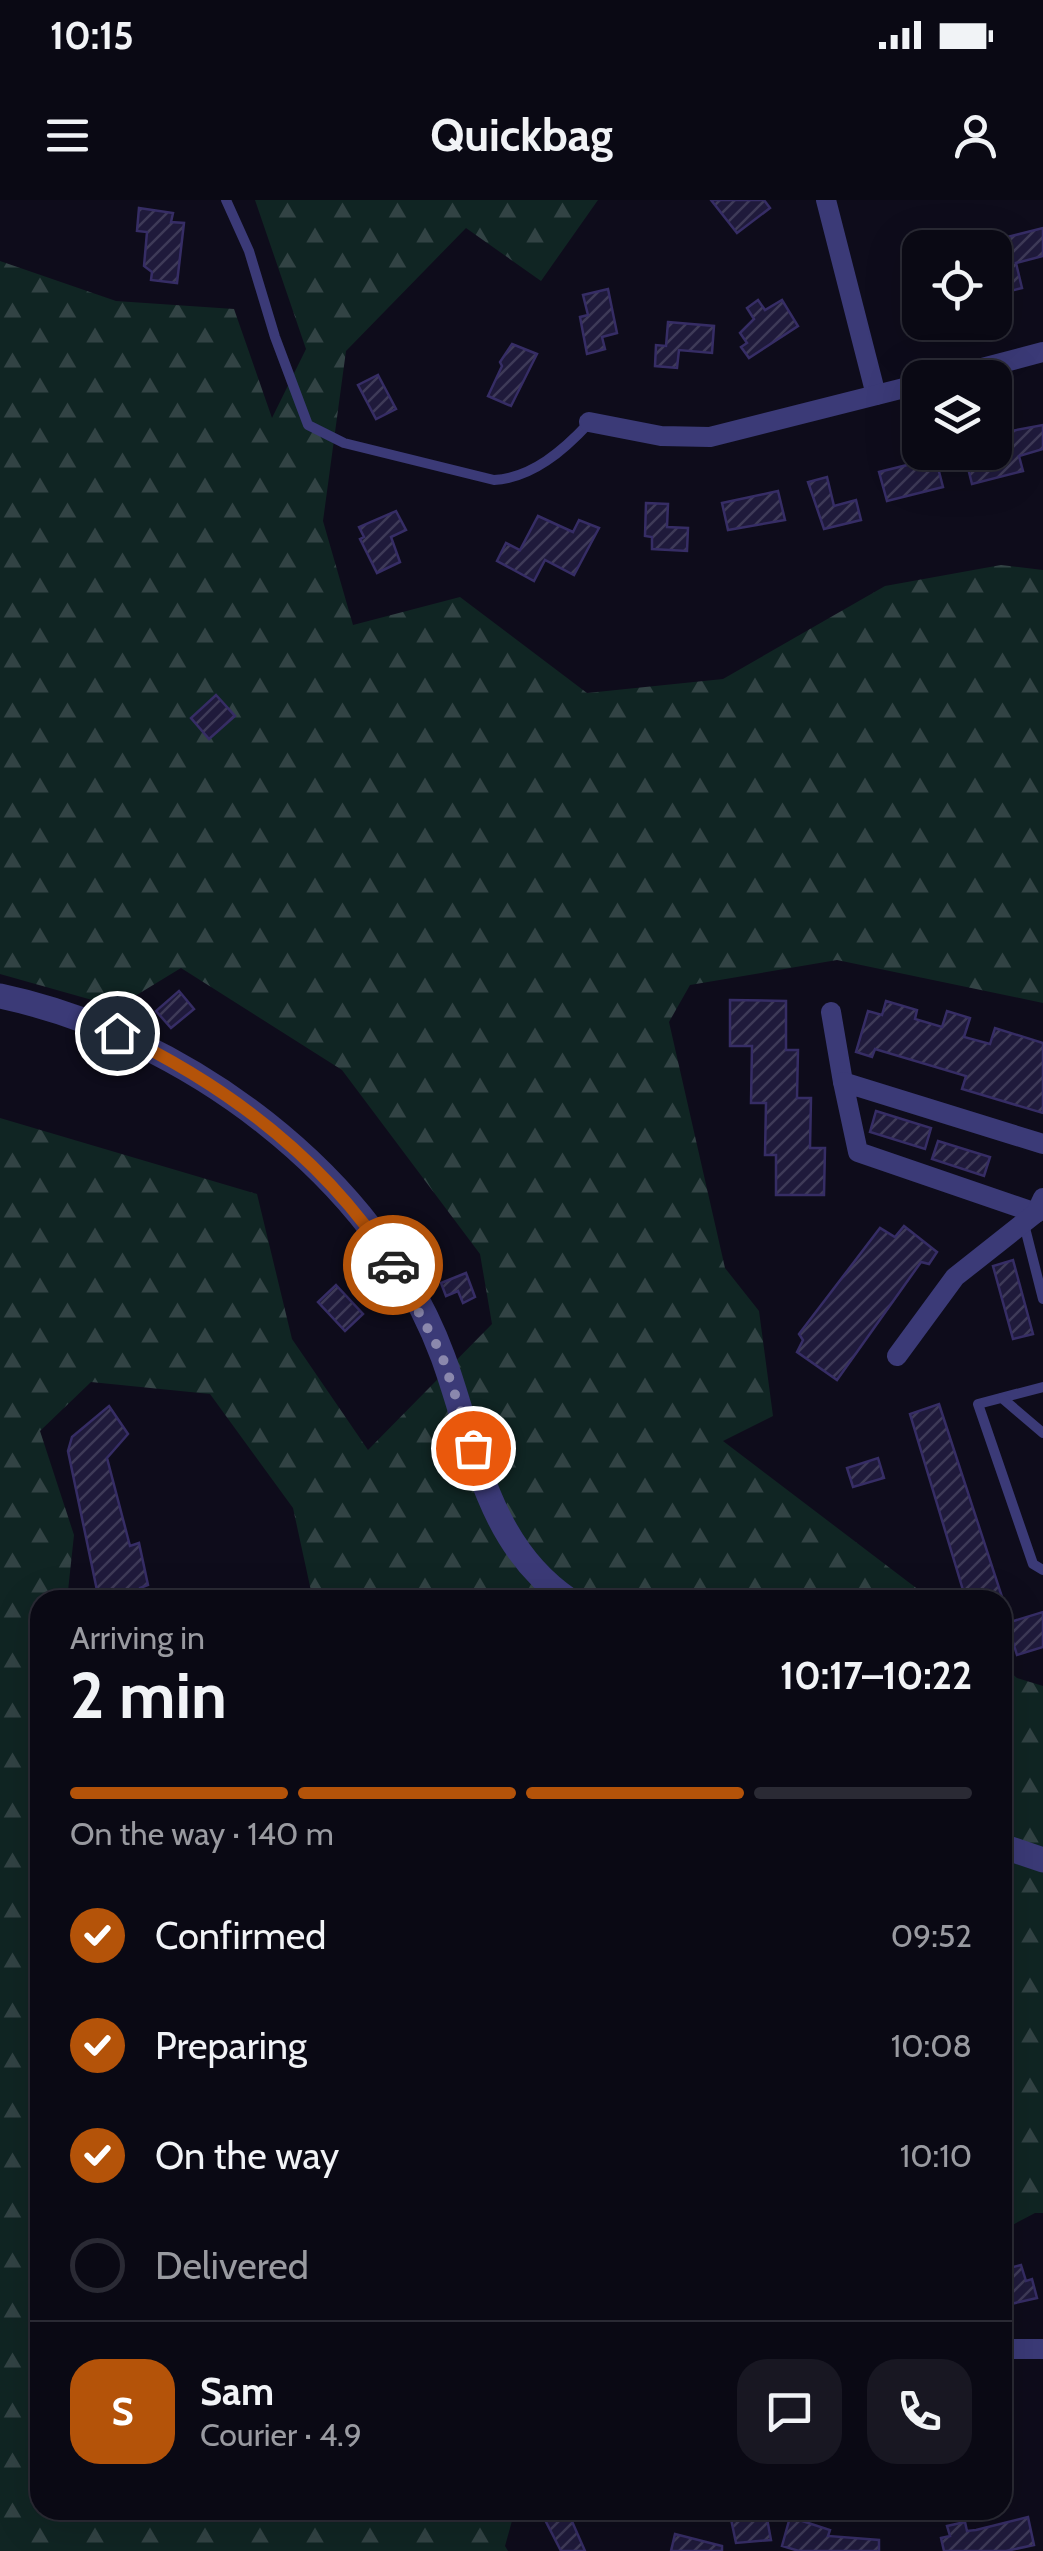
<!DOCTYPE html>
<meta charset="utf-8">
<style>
body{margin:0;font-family:Cabin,sans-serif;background:#181722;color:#f1f3f6;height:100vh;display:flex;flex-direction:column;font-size:38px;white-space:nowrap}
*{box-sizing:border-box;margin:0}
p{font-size:32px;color:#999aa0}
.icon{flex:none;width:55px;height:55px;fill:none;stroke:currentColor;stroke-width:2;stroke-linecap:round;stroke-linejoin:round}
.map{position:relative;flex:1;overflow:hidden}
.panel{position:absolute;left:30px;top:1390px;width:982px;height:930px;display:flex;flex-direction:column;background:#0a0914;border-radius:30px;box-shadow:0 10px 40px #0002,0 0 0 2px #2a2a34}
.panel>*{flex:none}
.controls{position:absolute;left:902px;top:30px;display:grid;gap:20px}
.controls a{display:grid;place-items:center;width:110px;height:110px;border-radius:20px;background:#0a0914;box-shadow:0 10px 40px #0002,0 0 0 2px #2a2a34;font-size:50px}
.pin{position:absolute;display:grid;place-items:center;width:85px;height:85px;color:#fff;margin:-42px;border:5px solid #fff;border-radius:50%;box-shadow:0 2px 10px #0007}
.courier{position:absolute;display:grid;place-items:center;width:100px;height:100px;margin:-50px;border:8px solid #b45309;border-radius:50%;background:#fff;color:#222;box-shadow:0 2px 12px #0007}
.headline em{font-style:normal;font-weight:700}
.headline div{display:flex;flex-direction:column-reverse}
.headline{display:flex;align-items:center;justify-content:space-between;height:170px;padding:0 40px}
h1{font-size:65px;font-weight:700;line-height:75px}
.bar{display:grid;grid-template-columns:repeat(4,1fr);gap:15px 10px;align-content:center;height:120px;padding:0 40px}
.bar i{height:12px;border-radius:8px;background:#2a2a34}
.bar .active{background:#b45309}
.bar p{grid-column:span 4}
.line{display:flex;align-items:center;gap:25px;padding:0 40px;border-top:2px solid #2a2a34}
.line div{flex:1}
.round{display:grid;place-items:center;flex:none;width:105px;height:105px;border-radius:30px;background:#181722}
ol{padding:0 40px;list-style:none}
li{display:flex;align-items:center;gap:30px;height:110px}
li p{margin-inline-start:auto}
li .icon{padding:10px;border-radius:50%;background:#b45309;color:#fff;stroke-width:4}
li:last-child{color:#999aa0}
li i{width:55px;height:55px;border:5px solid #2a2a34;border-radius:50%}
.status{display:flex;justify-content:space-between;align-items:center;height:70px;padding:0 50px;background:#0a0914;direction:ltr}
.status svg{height:28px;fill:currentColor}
header{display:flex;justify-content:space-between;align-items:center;height:130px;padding:0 40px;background:#0a0914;font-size:45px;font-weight:700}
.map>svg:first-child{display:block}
</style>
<div class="status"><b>10:15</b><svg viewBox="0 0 49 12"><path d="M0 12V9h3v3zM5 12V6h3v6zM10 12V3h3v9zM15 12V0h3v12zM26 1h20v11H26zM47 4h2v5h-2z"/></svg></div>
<header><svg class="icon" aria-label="menu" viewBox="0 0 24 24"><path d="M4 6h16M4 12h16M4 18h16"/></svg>Quickbag<svg class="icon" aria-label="person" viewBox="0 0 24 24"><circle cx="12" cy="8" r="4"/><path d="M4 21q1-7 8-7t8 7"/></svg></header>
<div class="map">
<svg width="1043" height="2351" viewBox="0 0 1043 2351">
<defs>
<pattern id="forest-firs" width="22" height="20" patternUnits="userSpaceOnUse" patternTransform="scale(2.5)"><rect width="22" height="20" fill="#102523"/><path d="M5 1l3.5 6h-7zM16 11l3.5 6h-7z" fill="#324344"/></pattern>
<pattern id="building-hatch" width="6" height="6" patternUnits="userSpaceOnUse" patternTransform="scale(2.5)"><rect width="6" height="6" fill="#1f1a3b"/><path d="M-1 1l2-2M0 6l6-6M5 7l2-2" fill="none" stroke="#3e3a58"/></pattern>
</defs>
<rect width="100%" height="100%" fill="#0e0c1b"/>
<!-- forest -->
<g fill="url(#forest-firs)">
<polygon points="255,0 598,0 541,81 466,28 346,151 323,321 353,425 460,397 587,493 723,479 885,386 1001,365 1043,370 1043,803 837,760 690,785 669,822 725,1068 759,1111 773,1216 723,1241 932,1400 313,1400 293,1308 210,1194 91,1182 40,1231 74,1335 67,1400 40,1400 40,2310 515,2310 505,2346 508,2351 0,2351 0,918 257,994 292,1139 368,1250 492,1124 480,1054 342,870 181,768 117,807 0,774 0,61 116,101 234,109 272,218 306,149"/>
<polygon points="1002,1465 1017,1478 1043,1486 1043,2013 1035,2013 1003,2030"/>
</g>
<!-- building -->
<g fill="url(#building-hatch)" stroke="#362d65" stroke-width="2.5">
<polygon points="711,0 764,0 770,8 737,33"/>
<polygon points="139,8 173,13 171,22 184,23 177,83 151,80 152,72 144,66 147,32 137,31"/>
<polygon points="1043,28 1043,56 1016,63 1022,88 1003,93 992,41"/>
<polygon points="608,89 617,133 602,137 605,149 587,154 580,117 588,115 583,95"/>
<polygon points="758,100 765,110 782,100 798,126 749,158 741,147 747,143 740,133 754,119 747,108"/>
<polygon points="668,122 714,126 712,153 679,150 677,168 655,166 656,145 666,146"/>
<polygon points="512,144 537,154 511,206 488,196 502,166 500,162"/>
<polygon points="378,175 396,209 376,219 358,185"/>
<polygon points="1043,225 1043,249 1019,256 1023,271 972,284 964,252 995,252 995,234"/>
<polygon points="934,252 943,287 887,301 879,272 915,263 913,255"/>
<polygon points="827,277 834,306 856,300 861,320 824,329 808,282"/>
<polygon points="778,291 785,320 728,330 722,303"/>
<polygon points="646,303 668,304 667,327 688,328 687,351 652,349 652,337 645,336"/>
<polygon points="396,311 406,330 391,337 400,362 377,373 360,339 364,337 359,327"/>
<polygon points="538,316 573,332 579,320 599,328 574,375 545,360 534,381 497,361 506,343 520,350"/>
<polygon points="216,495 235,516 209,539 191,518"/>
<polygon points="179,791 194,809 171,828 156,811"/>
<polygon points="730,800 786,801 786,850 798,850 797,898 811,898 810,948 825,948 824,995 776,995 776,955 765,955 766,903 751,903 752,846 730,846"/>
<polygon points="886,801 917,810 915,819 942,827 947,811 970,818 964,837 990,844 995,828 1043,843 1043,913 962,889 966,876 875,849 872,857 856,852 868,811 882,815"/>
<polygon points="876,911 931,928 925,949 870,932"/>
<polygon points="938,941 990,957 984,976 932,959"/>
<polygon points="904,1026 937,1052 929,1064 921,1062 837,1180 797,1152 803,1140 799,1134 880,1028 895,1037"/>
<polygon points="1013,1060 1033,1134 1013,1139 993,1066"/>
<polygon points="466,1073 475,1097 463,1103 458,1091 446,1096 441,1083"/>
<polygon points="336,1085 363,1114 345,1131 318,1102"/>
<polygon points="939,1204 1003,1400 966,1400 910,1214"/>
<polygon points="109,1206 128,1234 107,1258 130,1346 139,1343 148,1385 140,1388 137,1400 99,1400 68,1251 72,1237"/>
<polygon points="878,1258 884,1278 853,1287 847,1268"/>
<polygon points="1043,1412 1043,1447 1017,1455 1007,1423"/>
<polygon points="1021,2065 1026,2081 1032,2079 1037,2098 1002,2106 1002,2070"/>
<polygon points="555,2310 567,2310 585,2351 561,2351 543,2316"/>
<polygon points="766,2313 771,2340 736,2343 731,2319"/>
<polygon points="790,2317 830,2330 828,2336 879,2340 879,2351 799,2351 782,2346"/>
<polygon points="1028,2317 1034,2345 1006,2351 944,2351 941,2338 950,2336 947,2326 965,2322 967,2331 976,2330"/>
<polygon points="675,2334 722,2346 722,2351 671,2351"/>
</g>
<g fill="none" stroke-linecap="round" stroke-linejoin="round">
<!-- service -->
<g stroke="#3b3a77" stroke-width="10">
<path d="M226,0L249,51L275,137L308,225L344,243L494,280C532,278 564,250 589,223"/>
<polyline points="1024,1024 1043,1099"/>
<polyline points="1043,1187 978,1204 1033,1364 1043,1370"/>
<polyline points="1002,1198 1043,1233"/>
</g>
<!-- minor -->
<g stroke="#3b3a77" stroke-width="20">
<polyline points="826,0 876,195"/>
<polyline points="944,178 1043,152"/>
<polyline points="589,222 661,236 710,237 920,184"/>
<polyline points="831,812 843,882"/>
<polyline points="1036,1013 858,952 843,882 1043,944"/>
<polyline points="897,1156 955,1077 1036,1013 1043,998"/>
<polyline points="1002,2149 1043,2149"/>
</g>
<!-- tertiary -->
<g stroke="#3b3a77" stroke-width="25">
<path d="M0,796C184,835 376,975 443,1157C475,1245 486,1344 569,1400"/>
<polyline points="1002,1646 1043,1660"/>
</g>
</g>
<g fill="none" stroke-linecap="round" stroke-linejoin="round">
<!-- done -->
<polyline stroke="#8b88ad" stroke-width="10" stroke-dasharray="0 18" points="393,1065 441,1153 473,1248"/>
<!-- route -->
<path stroke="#b45309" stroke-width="12" d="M117,833C228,886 326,960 393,1065"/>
</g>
</svg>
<div class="controls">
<a><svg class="icon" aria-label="locate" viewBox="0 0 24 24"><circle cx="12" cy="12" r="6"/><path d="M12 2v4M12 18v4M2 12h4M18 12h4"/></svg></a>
<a><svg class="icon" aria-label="layers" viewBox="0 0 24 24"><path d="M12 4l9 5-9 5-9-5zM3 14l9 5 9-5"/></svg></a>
</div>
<div class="pin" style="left:473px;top:1248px;background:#ea580c"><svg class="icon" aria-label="bag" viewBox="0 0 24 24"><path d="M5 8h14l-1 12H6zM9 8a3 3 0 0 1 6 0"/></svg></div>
<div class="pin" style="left:117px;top:833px;background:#1f2937"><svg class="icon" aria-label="home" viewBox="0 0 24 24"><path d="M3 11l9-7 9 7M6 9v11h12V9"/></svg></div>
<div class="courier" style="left:393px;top:1065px"><svg class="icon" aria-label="car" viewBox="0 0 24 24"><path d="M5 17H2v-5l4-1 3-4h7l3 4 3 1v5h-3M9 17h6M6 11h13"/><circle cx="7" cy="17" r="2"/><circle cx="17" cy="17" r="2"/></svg></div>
<section class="panel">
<div class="headline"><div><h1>2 min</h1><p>Arriving in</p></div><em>10:17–10:22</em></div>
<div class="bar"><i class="active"></i><i class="active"></i><i class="active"></i><i></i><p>On the way · 140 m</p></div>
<ol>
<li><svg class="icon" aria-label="check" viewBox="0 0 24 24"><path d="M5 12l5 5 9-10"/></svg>Confirmed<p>09:52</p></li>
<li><svg class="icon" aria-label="check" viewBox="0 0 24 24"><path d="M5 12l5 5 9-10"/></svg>Preparing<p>10:08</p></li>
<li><svg class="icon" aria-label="check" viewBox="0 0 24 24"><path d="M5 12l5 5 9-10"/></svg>On the way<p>10:10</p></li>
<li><i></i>Delivered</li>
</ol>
<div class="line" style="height:180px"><b class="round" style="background:#b45309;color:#fff">S</b><div><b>Sam</b><p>Courier · 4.9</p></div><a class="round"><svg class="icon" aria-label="chat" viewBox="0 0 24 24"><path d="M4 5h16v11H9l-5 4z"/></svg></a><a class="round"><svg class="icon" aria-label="phone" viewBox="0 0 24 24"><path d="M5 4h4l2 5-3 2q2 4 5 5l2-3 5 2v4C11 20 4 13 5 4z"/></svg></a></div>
</section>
</div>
